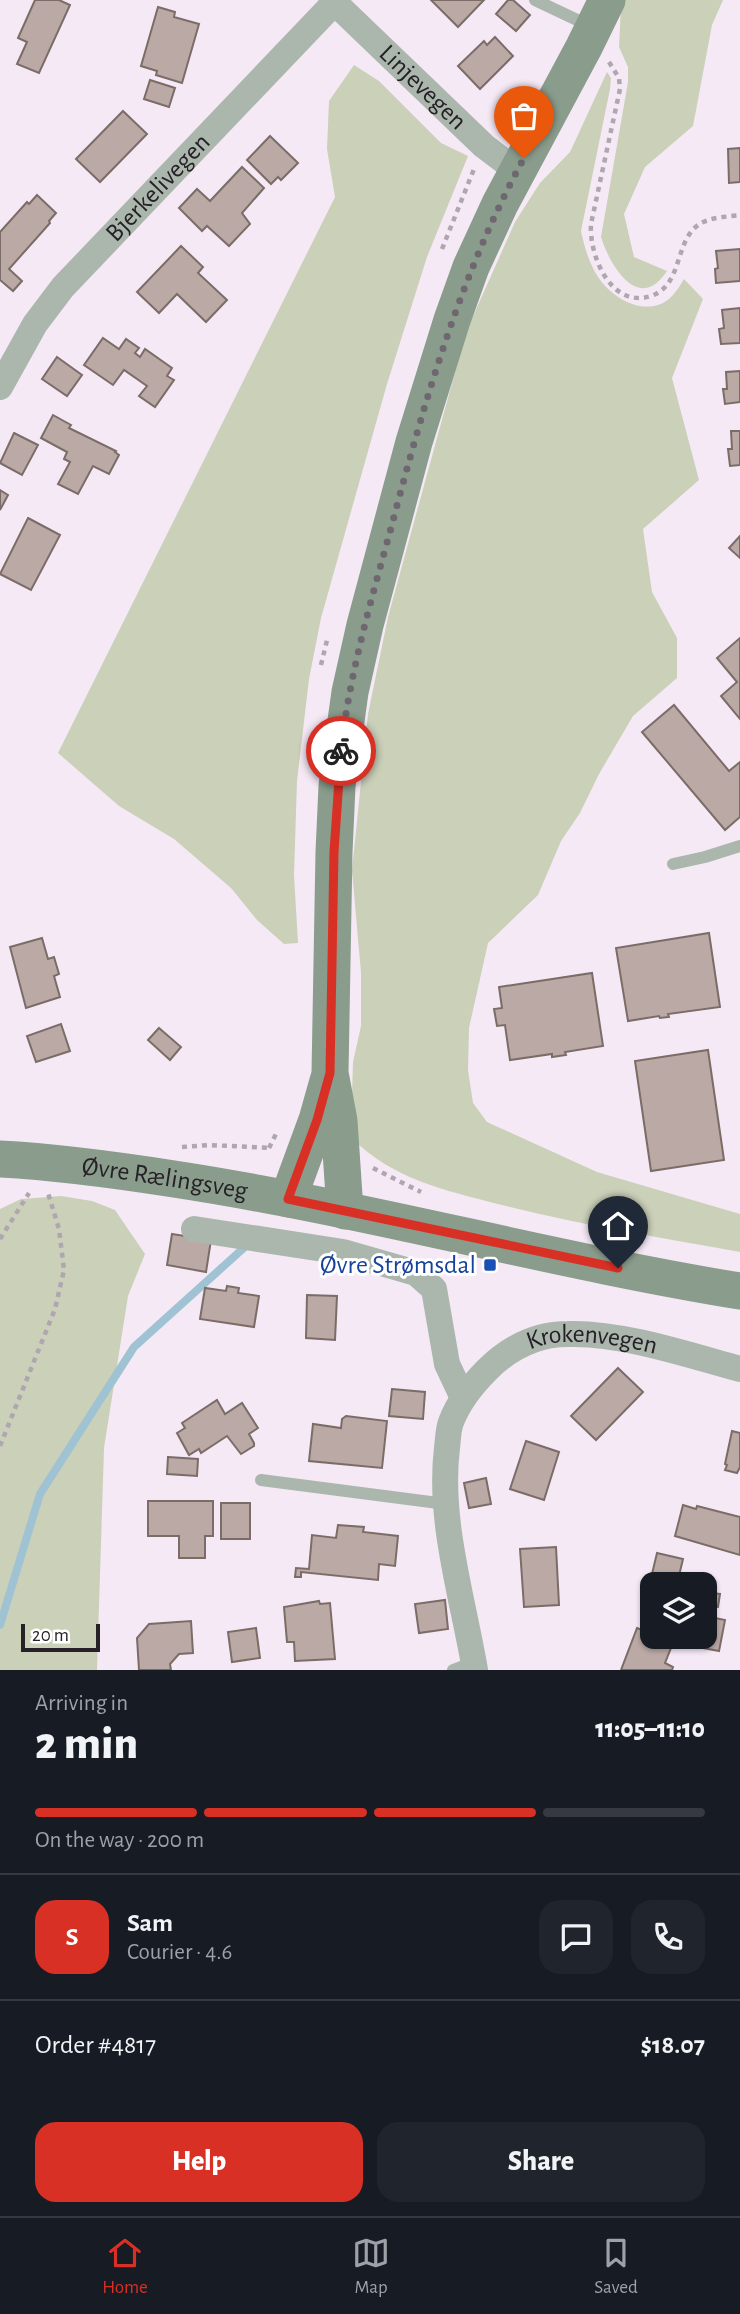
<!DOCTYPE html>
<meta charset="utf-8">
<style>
body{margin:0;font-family:"Alegreya Sans",sans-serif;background:#20242c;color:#f1f3f6;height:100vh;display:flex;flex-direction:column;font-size:26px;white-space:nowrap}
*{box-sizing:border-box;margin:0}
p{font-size:23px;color:#9ea1a6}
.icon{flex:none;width:38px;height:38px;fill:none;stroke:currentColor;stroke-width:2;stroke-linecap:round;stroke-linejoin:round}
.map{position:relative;height:1670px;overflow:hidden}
.panel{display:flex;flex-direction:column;background:#171b24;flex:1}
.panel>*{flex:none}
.controls{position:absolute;left:640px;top:1572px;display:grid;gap:14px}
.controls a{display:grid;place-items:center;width:77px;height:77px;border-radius:14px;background:#171b24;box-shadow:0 2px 5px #0004;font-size:35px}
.scale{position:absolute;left:21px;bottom:18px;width:79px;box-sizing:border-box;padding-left:7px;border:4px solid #252126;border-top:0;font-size:19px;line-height:24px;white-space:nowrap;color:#252126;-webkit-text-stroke:5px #fff;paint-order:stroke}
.pin{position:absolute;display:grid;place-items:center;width:60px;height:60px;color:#fff;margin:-72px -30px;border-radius:50% 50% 50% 0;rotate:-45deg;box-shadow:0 0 7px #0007}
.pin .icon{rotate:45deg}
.courier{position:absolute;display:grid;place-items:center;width:70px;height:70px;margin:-35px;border:5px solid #d93025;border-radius:50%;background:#fff;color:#222;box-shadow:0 2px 9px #0007}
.summary em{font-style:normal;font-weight:800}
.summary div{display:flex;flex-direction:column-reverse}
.summary{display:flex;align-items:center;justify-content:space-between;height:119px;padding:0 35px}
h1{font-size:46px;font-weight:800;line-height:52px}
.bar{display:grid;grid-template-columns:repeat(4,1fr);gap:10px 7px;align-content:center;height:84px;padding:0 35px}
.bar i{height:9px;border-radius:5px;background:#363941}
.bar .current{background:#d93025}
.bar p{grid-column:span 4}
.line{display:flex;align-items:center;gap:18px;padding:0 35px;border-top:2px solid #363941}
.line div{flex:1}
.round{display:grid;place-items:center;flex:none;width:74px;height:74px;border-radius:21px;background:#20242c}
.action{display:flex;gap:14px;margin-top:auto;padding:14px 35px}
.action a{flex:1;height:80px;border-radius:21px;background:#d93025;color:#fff;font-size:28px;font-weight:800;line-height:80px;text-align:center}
.action a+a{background:#20242c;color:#f1f3f6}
.dock{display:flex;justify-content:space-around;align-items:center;height:98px;border-top:2px solid #363941;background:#171b24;font-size:19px;color:#9ea1a6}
.dock a{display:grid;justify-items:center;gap:4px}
.dock .current{color:#d93025}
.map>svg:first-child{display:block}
</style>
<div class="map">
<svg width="740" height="1670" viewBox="0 0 740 1670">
<rect width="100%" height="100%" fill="#f5e9f6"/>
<!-- green -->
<g fill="#cbd0b9">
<path d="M624,0H723L712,25L693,126L645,167L624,214L634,257L667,271C639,314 610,266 601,237L628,82V67L619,47L621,7Z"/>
<polygon points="354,65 379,81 441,143 468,156 427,257 387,384 321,618 309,679 297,781 294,875 298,943 284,944 257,920 231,888 174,839 119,806 58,753 335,197 327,149 329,101"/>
<path d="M607,72L611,78L610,89L581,231C584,246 589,263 598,277C610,295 635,312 658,305C671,301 678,289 684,279L703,299L672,378L699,480L643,529L652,592L677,638V678L633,716L599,774L580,813L561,841L538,895L488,943L469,1028L468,1070L473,1103L487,1122L597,1172L740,1214V1252C663,1238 586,1226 510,1207C456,1193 402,1183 359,1145L352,1094L353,1062L361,1026V973L352,870L368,714L388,617L466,332L515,222L540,183L570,152Z"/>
<polygon points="61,1196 92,1201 115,1210 145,1254 128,1296 104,1448 97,1670 0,1670 0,1209 21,1199"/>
</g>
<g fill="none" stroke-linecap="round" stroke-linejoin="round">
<!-- stream -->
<polyline stroke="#a0c3d4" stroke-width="8" points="0,1625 40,1494 134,1347 247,1245"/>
</g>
<!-- building -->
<g fill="#baa9a4" stroke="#7c6c68" stroke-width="2">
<polygon points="35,0 59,0 70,5 39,73 17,64 27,42 18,38"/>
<polygon points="431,0 484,0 458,27"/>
<polygon points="508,0 513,0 530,15 516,31 496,14"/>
<polygon points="158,7 175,12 174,17 199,24 182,83 156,75 157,71 141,66"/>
<polygon points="495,37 513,56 480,89 458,66 484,41 487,45"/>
<polygon points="150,80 175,88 169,107 144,99"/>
<polygon points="123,111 147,134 100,182 76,159"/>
<polygon points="270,136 298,163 281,180 278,177 271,184 247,160"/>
<polygon points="740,148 740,182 729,183 728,149"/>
<polygon points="242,167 264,188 242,213 250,224 229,246 207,226 202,231 179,208 197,189 210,201"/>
<polygon points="37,195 56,213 49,221 50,223 9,269 22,281 13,291 0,280 0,232 27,202 29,204"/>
<polygon points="181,246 203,267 198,273 227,300 206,322 177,294 159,313 137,292"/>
<polygon points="740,249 740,281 716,283 715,269 718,268 716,251"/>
<polygon points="740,308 740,343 721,344 719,329 724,328 722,310"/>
<polygon points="103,338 119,349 126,339 139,348 135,353 140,357 145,349 172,368 167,376 174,380 155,407 139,396 147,386 124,370 113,385 84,365"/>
<polygon points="57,357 82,375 67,396 42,379"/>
<polygon points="740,371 740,402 725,404 723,389 727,389 726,372"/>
<polygon points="53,415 71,425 69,428 116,451 115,452 119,455 109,474 93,466 78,494 58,484 70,462 64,459 67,452 41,438"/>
<polygon points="731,431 740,431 740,465 730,466 728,449 732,449"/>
<polygon points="14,433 38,445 22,475 0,463"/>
<polygon points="0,490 8,495 0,510"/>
<polygon points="28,518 60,535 31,590 0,574"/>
<polygon points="740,536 740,558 729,548"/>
<polygon points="740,638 740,719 721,696 737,682 717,658"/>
<polygon points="674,705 729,771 740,762 740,817 725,830 642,732"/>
<polygon points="709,933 720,1007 668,1014 669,1017 660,1018 659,1016 628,1021 616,948"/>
<polygon points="42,938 48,959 54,957 59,974 54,976 60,997 26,1008 10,947"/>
<polygon points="592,973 603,1046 565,1052 566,1055 552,1057 552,1054 510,1060 505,1025 497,1026 494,1009 502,1008 499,987"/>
<polygon points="61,1024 70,1051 36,1062 27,1036"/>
<polygon points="159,1028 181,1047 170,1060 148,1040"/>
<polygon points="708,1050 724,1160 651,1171 635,1061"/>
<polygon points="172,1234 211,1240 206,1272 167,1265"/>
<polygon points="227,1286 239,1288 238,1293 259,1296 254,1327 200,1319 205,1288 226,1291"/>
<polygon points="307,1295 337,1296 335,1340 306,1338"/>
<polygon points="618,1368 643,1392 596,1440 571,1416"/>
<polygon points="392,1389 425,1392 423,1419 389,1416"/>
<polygon points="217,1400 225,1414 242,1403 258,1428 249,1434 254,1443 254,1446 241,1454 227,1436 201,1453 199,1449 189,1455 177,1433 185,1428 182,1423"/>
<polygon points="346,1416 387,1421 382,1468 309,1461 313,1424 341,1428 342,1419"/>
<polygon points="732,1431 740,1433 740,1467 737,1473 725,1470 727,1465 725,1464"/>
<polygon points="526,1441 559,1452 544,1500 510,1489"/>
<polygon points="168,1457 198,1459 197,1476 167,1474"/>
<polygon points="486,1478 491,1504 469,1508 464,1483"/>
<polygon points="148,1501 213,1501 213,1536 205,1536 205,1558 179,1558 179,1536 148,1536"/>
<rect x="221" y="1503" width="29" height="36"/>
<polygon points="683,1505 696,1509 697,1506 740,1517 740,1555 675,1536"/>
<polygon points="338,1525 364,1527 363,1532 398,1536 395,1566 379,1564 378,1580 301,1572 301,1577 295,1577 296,1568 309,1569 312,1535 336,1538"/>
<polygon points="556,1547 559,1605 524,1607 520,1549"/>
<polygon points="657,1553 683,1559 678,1580 652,1574"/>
<polygon points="711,1593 720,1594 718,1607 709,1606"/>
<polygon points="445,1600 448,1629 419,1633 415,1604"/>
<polygon points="319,1601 320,1604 330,1603 335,1659 295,1661 294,1642 287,1642 284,1607"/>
<polygon points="705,1616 725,1620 719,1651 692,1646 693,1636 705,1636"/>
<polygon points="191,1621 193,1653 179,1654 170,1664 171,1670 139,1670 137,1638 149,1624"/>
<polygon points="256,1628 260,1658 232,1662 228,1632"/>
<polygon points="637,1628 673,1643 665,1663 673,1667 672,1670 621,1670"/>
</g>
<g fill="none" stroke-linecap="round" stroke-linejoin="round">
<!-- path -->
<g stroke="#afa6b0" stroke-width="4.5" stroke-dasharray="5 5" stroke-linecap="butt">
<path d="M609,62L619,78L620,89L591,224C589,256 611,309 651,296C683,285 674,243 698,225C709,217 727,217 740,215"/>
<polyline points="442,249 474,169"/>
<polyline points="321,665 328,636"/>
<polyline points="182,1147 209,1145 271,1148"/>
<polyline points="269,1148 276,1134"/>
<polyline points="373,1168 421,1192"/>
<polyline points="0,1239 29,1193"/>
<polyline points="0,1446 55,1309 64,1270 59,1229 48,1193"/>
</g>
<!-- lane -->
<g stroke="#abb7ac" stroke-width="12">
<polyline points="535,0 592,27"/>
<polyline points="673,864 705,857 740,846"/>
<polyline points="261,1480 446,1504"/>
<polyline points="453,1670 474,1662"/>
</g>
<!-- street -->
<g stroke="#abb7ac" stroke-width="26">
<path id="s1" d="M332,0L484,146L517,171"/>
<path id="s2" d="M0,387L35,324L63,287L334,3"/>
<polyline points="194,1229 343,1252 416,1273 434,1289 447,1364 463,1398"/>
<path id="s3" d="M475,1670C463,1599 438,1520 447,1448C448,1440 448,1430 451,1422C459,1401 472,1385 487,1370C509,1348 536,1334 568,1334C620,1332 689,1355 740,1369"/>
</g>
<!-- secondary -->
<g stroke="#8a9c8c" stroke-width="37">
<path id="s4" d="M0,1159C58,1162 116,1170 174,1179C364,1208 550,1260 740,1291"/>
<polyline points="288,1199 317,1120 328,1081"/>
<polyline points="345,1211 339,1121 330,1073 334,852 337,786 350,692 365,625 414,442 452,320 471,267 500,204 584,47 607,0"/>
</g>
</g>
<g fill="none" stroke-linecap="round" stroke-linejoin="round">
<!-- done -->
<path stroke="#6e676f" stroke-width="7" stroke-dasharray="0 12.6" d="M341,751C349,675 371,601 391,528C425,400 460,275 524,158"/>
<!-- route -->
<polyline stroke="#d93025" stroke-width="9" points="341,751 334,852 330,1073 317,1120 288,1199 618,1268"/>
</g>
<!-- markers -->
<rect fill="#1a4fb4" stroke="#fff" stroke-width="2.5" x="483" y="1258" width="14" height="14" rx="3.5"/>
<g text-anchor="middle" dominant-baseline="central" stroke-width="6" stroke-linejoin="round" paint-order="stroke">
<!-- street labels -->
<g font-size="26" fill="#252126" stroke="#fff">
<text stroke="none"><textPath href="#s1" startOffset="126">Linjevegen</textPath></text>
<text stroke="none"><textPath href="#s2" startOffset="256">Bjerkelivegen</textPath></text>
<text stroke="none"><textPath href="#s4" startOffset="166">Øvre Rælingsveg</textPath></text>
<text stroke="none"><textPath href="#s3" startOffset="430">Krokenvegen</textPath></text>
</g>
<!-- transit labels -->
<g font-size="26" fill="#164399" stroke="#fff" text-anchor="end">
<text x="476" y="1265">Øvre Strømsdal</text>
</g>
</g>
</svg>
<div class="controls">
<a><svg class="icon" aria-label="layers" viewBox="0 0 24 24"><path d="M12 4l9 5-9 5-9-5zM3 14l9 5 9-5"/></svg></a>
</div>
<div class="scale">20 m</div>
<div class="pin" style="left:524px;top:158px;background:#ea580c"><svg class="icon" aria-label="bag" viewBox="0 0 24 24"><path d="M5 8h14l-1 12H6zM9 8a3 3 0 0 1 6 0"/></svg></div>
<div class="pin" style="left:618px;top:1268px;background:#1f2937"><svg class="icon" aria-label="home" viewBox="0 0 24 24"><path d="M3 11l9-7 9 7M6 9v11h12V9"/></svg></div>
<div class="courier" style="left:341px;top:751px"><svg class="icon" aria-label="bike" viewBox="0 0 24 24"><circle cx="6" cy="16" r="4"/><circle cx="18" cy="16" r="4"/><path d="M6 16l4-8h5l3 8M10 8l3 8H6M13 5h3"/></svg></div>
</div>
<section class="panel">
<div class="summary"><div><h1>2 min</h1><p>Arriving in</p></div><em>11:05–11:10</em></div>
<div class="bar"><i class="current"></i><i class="current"></i><i class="current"></i><i></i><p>On the way · 200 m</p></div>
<div class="line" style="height:126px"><b class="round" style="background:#d93025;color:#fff">S</b><div><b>Sam</b><p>Courier · 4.6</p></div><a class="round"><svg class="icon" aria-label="chat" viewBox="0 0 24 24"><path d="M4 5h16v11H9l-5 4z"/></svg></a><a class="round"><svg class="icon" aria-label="phone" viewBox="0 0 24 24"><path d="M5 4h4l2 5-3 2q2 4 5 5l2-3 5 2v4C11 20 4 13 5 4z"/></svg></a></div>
<div class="line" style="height:91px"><div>Order #4817</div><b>$18.07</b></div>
<div class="action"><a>Help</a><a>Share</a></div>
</section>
<nav class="dock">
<a class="current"><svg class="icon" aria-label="home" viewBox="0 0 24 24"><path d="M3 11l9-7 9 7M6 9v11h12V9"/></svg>Home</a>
<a><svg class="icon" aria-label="map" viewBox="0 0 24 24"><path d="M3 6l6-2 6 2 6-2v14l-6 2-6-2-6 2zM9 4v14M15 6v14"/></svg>Map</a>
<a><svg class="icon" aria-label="saved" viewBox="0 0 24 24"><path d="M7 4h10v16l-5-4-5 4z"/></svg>Saved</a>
</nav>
